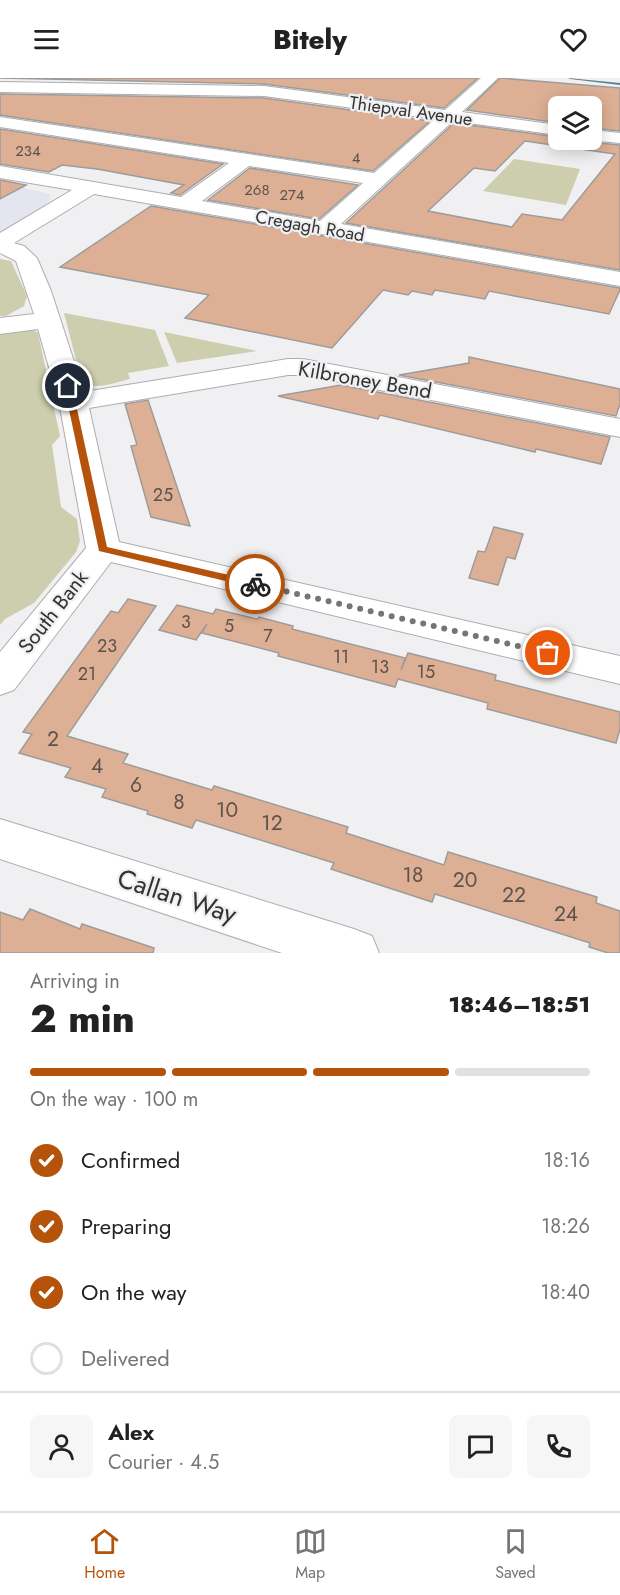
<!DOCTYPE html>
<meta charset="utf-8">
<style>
body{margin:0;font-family:Jost,sans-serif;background:#f6f6f6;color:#222;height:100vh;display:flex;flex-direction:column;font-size:22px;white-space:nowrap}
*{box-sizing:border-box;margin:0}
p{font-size:20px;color:#767676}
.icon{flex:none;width:33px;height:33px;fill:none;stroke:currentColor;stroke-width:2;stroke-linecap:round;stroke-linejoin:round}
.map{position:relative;height:875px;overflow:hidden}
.panel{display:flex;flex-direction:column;background:#fff;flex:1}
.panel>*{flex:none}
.buttons{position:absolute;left:548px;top:18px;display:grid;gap:12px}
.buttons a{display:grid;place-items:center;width:54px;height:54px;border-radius:9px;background:#fff;box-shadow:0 3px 15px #0003;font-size:30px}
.pin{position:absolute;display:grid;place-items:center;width:51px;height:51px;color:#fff;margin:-26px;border:3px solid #fff;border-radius:50%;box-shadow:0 2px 6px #0007}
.courier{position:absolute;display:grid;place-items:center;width:60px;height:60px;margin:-30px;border:4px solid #b45309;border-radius:50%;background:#fff;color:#222;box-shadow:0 2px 8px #0007}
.overview em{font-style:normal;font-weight:800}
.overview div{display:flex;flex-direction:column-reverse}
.overview{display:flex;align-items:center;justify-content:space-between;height:102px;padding:0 30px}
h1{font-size:39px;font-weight:800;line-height:45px}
.bar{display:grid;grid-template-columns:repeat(4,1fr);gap:9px 6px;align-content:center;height:72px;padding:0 30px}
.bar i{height:8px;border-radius:4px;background:#e0e0e0}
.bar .current{background:#b45309}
.bar p{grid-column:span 4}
.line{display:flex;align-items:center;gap:15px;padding:0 30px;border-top:2px solid #e0e0e0}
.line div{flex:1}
.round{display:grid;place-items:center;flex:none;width:63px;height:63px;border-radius:9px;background:#f6f6f6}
ol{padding:0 30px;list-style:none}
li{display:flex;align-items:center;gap:18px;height:66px}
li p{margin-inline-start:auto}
li .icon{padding:6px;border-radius:50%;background:#b45309;color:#fff;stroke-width:4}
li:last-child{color:#767676}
li i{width:33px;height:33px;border:3px solid #e0e0e0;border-radius:50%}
header{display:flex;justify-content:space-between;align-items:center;height:78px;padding:0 30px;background:#fff;font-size:27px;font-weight:800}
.tabs{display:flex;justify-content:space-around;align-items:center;height:84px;border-top:2px solid #e0e0e0;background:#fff;font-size:16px;color:#767676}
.tabs a{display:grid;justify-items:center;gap:3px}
.tabs .current{color:#b45309}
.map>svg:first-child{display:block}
</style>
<header><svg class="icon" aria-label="menu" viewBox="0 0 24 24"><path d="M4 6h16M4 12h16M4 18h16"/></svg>Bitely<svg class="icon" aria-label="heart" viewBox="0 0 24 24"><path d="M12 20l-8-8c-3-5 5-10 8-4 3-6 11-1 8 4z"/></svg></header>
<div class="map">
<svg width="620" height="875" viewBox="0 0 620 875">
<rect width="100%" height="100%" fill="#f0f0f2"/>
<!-- built -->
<polygon fill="#e4e5ee" points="0,104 50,116 49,127 0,158"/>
<!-- green -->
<g fill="#ccceae">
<polygon points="514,81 580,91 566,127 483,113"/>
<polygon points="0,181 11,183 27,218 24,228 6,238 0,238"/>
<path d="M64,235L155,252L169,288L128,295L130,301C116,304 91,315 81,301Z"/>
<polygon points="32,251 38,255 60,358 52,367 61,429 77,441 80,463 76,474 34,525 5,541 0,547 0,252"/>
<polygon points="164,254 257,273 177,285"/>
</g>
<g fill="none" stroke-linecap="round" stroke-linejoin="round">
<!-- stream -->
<polygon fill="#5c8290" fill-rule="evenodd" points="568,0 620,5 620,7 570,1"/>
</g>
<!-- building -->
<g fill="#ddb095" stroke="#9d9c9b" stroke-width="1.5" fill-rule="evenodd">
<polygon points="0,0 478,0 444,30 264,6"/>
<polygon points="500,0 620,10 620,53 591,50 591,28 558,28 558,45 467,32"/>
<polygon points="0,16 264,20 430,43 373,93 0,37"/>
<path d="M454,45L558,59V62H586L588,64L620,67V192L346,145ZM525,63L615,76L562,142L522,136L512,149L428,133L474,90L495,93Z"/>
<polygon points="0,51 223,86 180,117 171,115 184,107 97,91 62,87 49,94 0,86"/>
<polygon points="250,90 358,107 319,141 208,122"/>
<polygon points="0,102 26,107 0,121"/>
<polygon points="151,128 620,210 620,212 609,236 489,213 485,221 435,212 432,217 412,213 408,217 383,212 332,270 185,240 209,217 60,189"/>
<polygon points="469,279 620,311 620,326 616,338 399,297 469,285"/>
<polygon points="341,307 610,359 601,386 536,371 535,374 380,337 378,341 278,318"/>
<polygon points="148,322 190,448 151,439 131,368 137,367 125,326"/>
<polygon points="494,449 523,456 515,481 507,479 498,507 469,500 478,473 485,474"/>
<polygon points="128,521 156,528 67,658 128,676 123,685 212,712 214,708 348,749 346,755 444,787 448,774 597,819 596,825 620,833 620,875 608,875 589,869 590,865 435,816 432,824 331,791 334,785 196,742 192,750 147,736 148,733 102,719 106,711 65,699 71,690 19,675 32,656 23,654 111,533 118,535"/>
<polygon points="177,527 213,536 216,531 257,541 259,539 293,548 292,551 405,580 401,592 408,575 496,597 495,602 620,634 620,651 616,665 487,631 488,625 398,601 395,609 278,578 279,575 202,555 207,546 196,562 159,552"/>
<polygon points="30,831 80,851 82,846 154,870 153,875 0,875 0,834 23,842"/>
</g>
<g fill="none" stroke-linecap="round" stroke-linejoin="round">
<!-- minor casing -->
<g stroke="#adadaf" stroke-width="2">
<g id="minor">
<path d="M481,0H498L462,34L558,47V57L453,43L341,146L620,194V208L94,116L14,165L24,168L37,180L51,213L84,314L288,281H303L620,341V359L303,297H288L89,330L119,464L620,578V606L111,484L14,612L0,617V574L86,470L59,324L38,251L0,256V240L34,236L16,183L0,175V155L72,112L0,100V88L181,119L229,85L0,49V39L374,95L435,41L264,18L0,14V4L264,8L445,32ZM249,88L363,105L320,143L202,123Z"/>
<polygon points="591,52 620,55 620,65 588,62 591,62"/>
<polygon points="0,741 354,851 372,858 379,875 282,875 0,781"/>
</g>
</g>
<!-- minor -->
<use href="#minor" fill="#fff" fill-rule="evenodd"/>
</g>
<!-- route -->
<polygon fill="#b45309" points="68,305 72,308 107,469 255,503 259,504 259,509 255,510 99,473 64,308"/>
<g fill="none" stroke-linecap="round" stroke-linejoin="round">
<!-- done -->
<polyline stroke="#757576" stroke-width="6" stroke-dasharray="0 10.8" points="255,506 548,575"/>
</g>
<g text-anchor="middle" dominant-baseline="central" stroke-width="4.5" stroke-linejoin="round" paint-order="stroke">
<!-- far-number labels -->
<g font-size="15" fill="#5e524c">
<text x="28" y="73">234</text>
<text x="356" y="80">4</text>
<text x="257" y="112">268</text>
<text x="292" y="117">274</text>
</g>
<!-- far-street labels -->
<g font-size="18" fill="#333334" stroke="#f0f0f2">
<text transform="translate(411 33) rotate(8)">Thiepval Avenue</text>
<text transform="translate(310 148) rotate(10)">Cregagh Road</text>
</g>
<!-- number labels -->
<g font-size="18" fill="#5e524c">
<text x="163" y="417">25</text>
<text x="186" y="544">3</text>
<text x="229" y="548">5</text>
<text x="268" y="558">7</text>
<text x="107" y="568">23</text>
<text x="341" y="579">11</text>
<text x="380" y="589">13</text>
<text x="426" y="594">15</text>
<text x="87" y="596">21</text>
</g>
<!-- street labels -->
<g font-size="21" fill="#333334" stroke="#f0f0f2">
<text transform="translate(365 302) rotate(10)">Kilbroney Bend</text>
<text transform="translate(53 534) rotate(-52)">South Bank</text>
</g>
<!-- near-number labels -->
<g font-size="21" fill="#5e524c">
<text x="53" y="661">2</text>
<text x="97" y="688">4</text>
<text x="136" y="707">6</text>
<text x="179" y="724">8</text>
<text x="227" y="732">10</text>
<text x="272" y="745">12</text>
<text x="413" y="797">18</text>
<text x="465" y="802">20</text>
<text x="514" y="817">22</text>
<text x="566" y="836">24</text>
</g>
<!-- near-street labels -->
<g font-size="26" fill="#333334" stroke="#f0f0f2">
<text transform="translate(177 818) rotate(18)">Callan Way</text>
</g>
</g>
</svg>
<div class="buttons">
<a><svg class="icon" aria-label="layers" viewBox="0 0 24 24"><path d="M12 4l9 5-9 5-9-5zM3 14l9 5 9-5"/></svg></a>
</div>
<div class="pin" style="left:548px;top:575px;background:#ea580c"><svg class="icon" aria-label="bag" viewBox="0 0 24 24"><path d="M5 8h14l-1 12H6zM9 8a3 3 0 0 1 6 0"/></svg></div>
<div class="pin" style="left:68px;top:308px;background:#1f2937"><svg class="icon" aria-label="home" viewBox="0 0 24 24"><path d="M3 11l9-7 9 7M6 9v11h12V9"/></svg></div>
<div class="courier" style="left:255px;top:506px"><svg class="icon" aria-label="bike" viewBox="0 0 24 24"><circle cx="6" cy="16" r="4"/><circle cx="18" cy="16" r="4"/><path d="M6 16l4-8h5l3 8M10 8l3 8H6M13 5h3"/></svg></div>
</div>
<section class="panel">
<div class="overview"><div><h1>2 min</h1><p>Arriving in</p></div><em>18:46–18:51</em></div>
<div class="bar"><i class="current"></i><i class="current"></i><i class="current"></i><i></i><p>On the way · 100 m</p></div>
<ol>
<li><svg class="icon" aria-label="check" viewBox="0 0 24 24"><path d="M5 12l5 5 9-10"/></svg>Confirmed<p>18:16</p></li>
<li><svg class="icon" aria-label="check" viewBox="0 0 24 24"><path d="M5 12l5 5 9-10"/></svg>Preparing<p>18:26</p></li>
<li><svg class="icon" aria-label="check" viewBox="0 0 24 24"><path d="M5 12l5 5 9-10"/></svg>On the way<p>18:40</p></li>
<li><i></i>Delivered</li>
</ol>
<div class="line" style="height:108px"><a class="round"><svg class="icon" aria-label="person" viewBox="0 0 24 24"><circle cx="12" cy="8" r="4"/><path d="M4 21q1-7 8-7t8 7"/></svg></a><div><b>Alex</b><p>Courier · 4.5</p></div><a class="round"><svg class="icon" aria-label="chat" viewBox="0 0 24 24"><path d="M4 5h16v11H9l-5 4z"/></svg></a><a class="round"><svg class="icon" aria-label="phone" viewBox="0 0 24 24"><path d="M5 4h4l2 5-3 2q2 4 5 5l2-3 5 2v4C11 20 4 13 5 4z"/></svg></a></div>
</section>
<nav class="tabs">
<a class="current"><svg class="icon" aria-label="home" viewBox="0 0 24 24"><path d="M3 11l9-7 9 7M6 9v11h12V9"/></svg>Home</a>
<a><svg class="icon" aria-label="map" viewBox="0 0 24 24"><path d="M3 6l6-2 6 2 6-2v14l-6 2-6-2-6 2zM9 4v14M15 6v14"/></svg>Map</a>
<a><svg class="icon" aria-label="saved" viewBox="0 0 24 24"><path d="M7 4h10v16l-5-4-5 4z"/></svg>Saved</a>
</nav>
